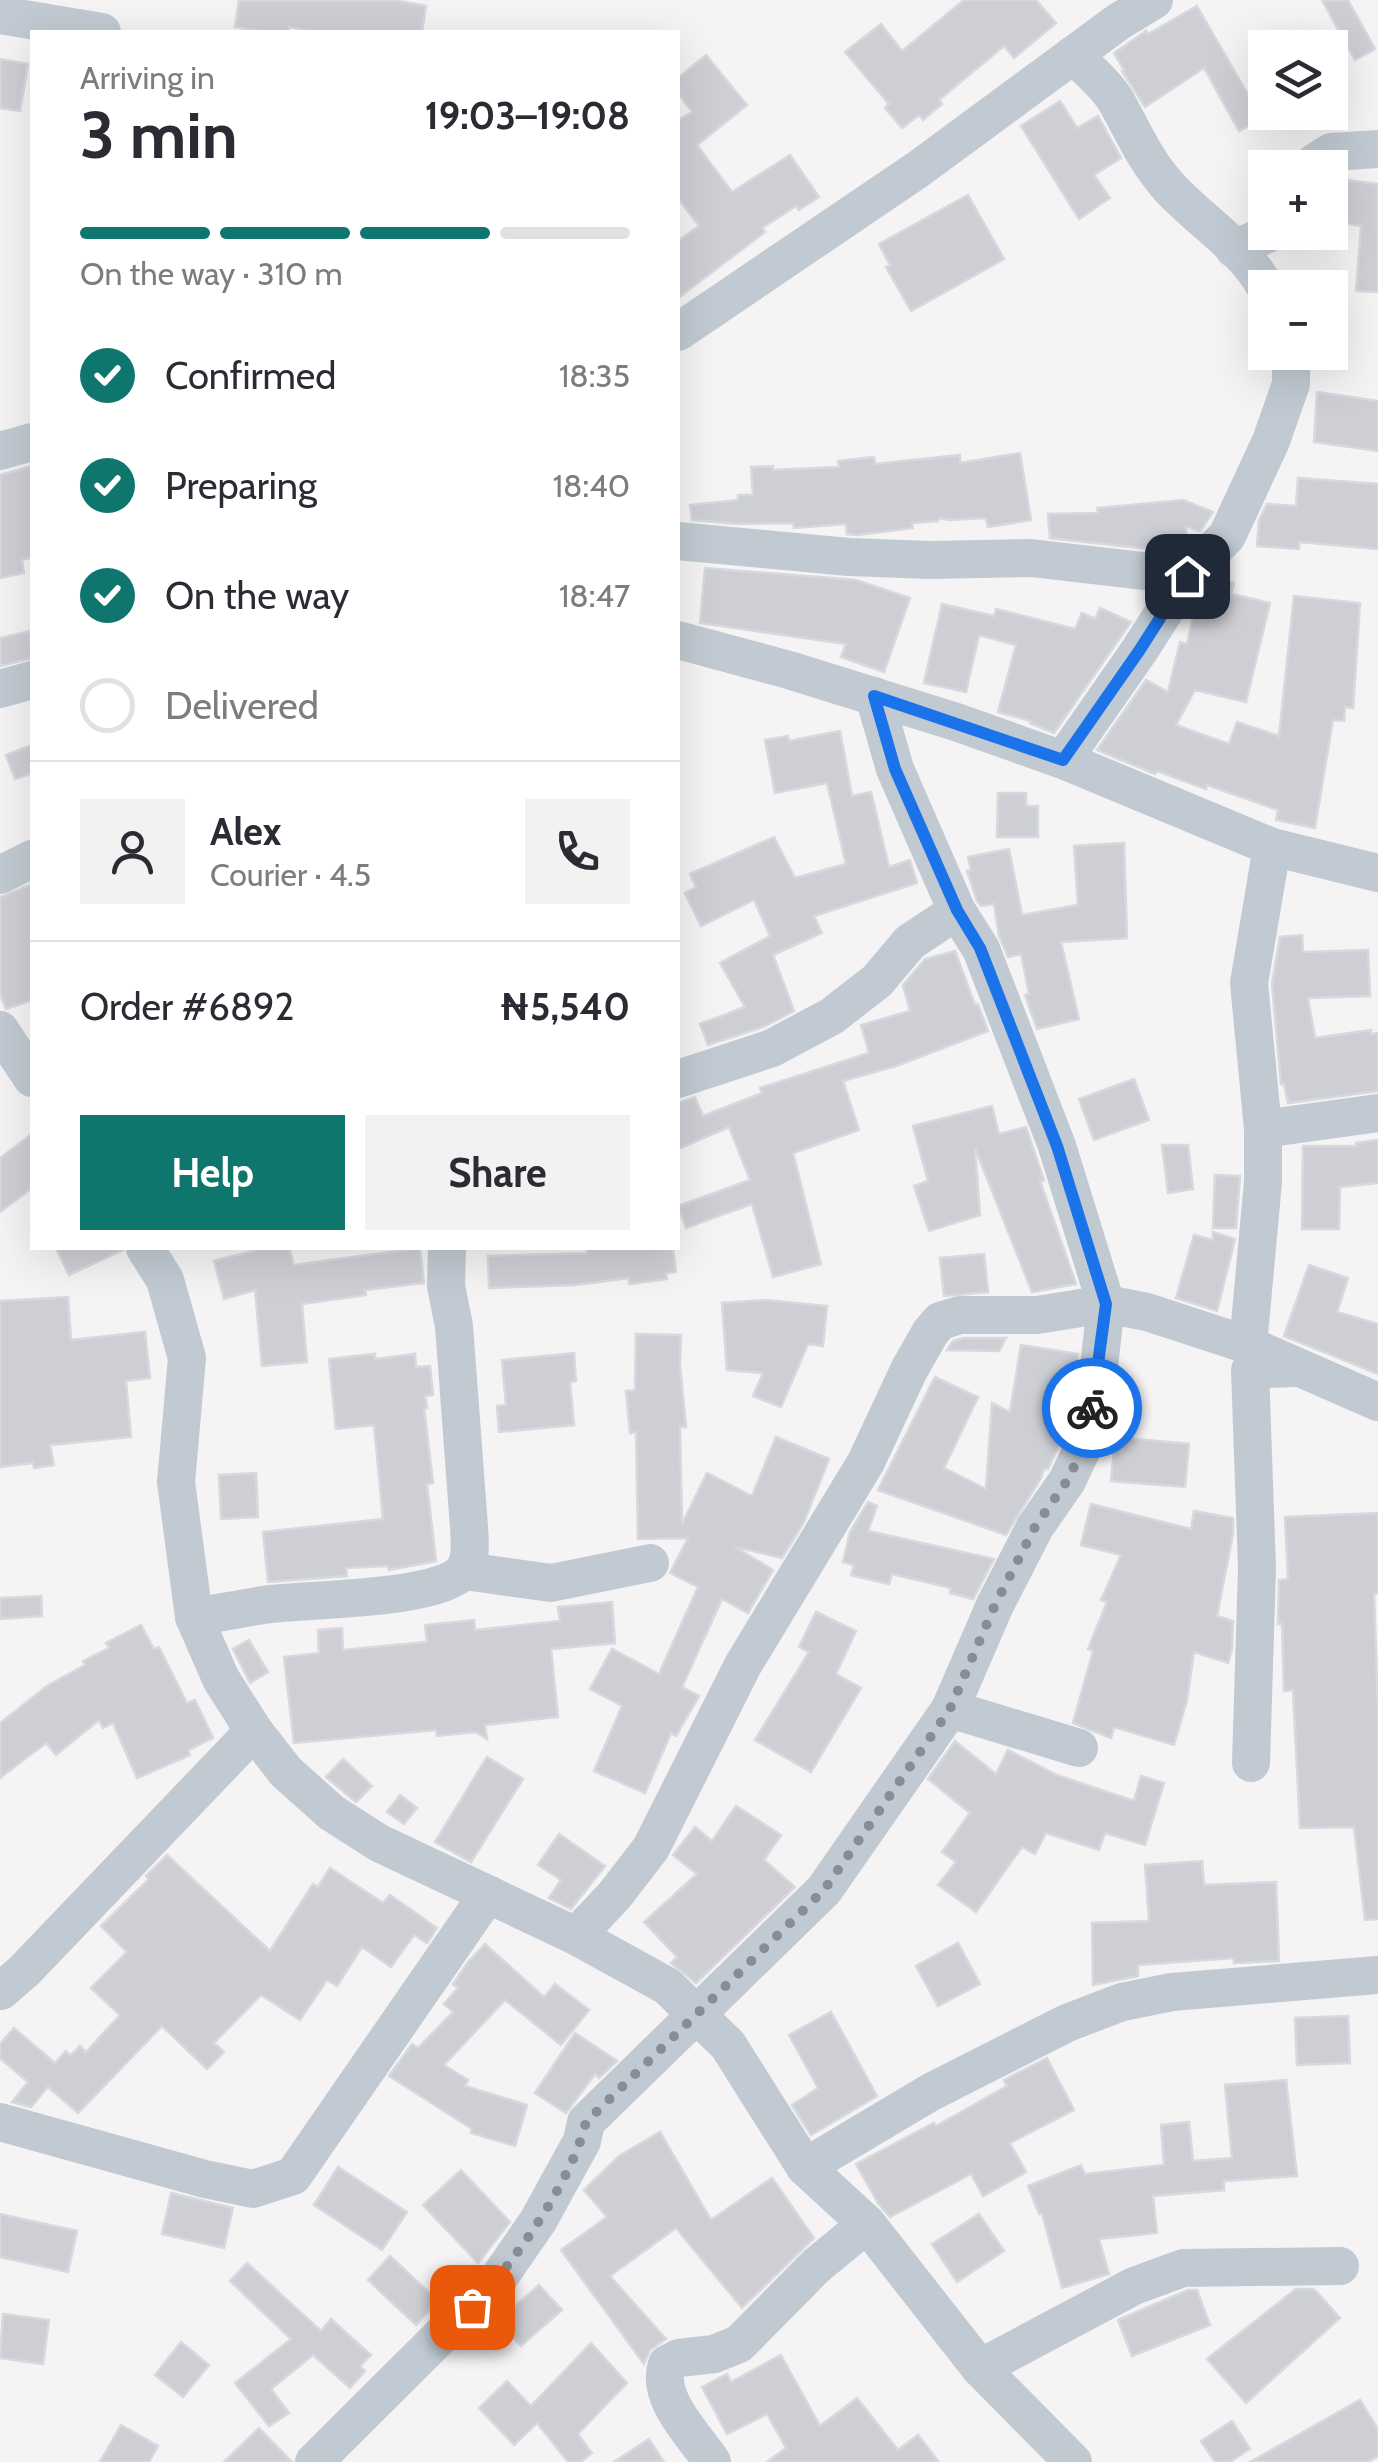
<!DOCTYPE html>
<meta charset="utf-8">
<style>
body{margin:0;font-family:Cabin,sans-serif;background:#f2f2f3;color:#2b2b33;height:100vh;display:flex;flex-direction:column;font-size:38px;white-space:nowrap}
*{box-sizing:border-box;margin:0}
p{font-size:32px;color:#7c7c81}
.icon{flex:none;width:55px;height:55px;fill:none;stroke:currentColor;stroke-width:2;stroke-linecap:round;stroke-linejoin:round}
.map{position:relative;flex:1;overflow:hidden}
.sheet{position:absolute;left:30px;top:30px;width:650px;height:1220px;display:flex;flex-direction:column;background:#fff;border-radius:0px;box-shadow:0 10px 40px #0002}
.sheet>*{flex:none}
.tools{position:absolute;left:1248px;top:30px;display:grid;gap:20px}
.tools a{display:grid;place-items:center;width:100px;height:100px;border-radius:0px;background:#fff;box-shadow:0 10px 40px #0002;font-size:50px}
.pin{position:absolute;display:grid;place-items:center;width:85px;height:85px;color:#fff;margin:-42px;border-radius:20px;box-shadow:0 5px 15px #0006}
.courier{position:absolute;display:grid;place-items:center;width:100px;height:100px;margin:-50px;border:8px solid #1a73e8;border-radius:50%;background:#fff;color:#222;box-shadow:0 2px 12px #0007}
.head em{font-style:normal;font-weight:700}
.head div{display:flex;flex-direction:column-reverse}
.head{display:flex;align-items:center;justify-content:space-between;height:170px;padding:0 50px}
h1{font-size:65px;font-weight:700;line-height:75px}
.bar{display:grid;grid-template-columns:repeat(4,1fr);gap:15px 10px;align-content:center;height:120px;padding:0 50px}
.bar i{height:12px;border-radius:8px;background:#e1e1e2}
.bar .selected{background:#0f766e}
.bar p{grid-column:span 4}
.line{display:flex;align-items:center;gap:25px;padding:0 50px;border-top:2px solid #e1e1e2}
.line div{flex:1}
.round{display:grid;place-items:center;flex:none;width:105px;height:105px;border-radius:0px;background:#f2f2f3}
ol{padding:0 50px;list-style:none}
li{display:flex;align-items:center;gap:30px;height:110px}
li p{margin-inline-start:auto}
li .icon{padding:10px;border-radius:50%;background:#0f766e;color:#fff;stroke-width:4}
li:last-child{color:#7c7c81}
li i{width:55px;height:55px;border:5px solid #e1e1e2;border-radius:50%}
.button{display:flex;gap:20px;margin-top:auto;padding:20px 50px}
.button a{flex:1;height:115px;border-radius:0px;background:#0f766e;color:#fff;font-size:40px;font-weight:700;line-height:115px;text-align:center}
.button a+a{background:#f2f2f3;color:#2b2b33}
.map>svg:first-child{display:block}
</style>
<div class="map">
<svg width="1378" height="2462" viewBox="0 0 1378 2462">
<rect width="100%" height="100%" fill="#f5f3f3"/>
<!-- building -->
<g fill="#cdcfd5" stroke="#d7d9de" stroke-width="2.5">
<polygon points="239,0 394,0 426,6 422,32 320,32 289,27 288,32 268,32 235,27"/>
<polygon points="964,0 1036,0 1056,23 1014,58 1004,46 939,100 942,104 923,120 919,115 902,128 885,108 889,104 845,52 881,24 902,51"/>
<polygon points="1322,0 1348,0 1375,49 1355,60"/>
<polygon points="1197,6 1262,119 1239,131 1204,68 1145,107 1122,71 1124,70 1114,53 1146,31 1148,34"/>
<polygon points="706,55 747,105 697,145 732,192 790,155 819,197 799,210 796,206 762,228 765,232 678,298 678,241 699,226 678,198 678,120 692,112 678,93 678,78"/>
<polygon points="0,59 28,64 20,111 0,108"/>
<polygon points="1060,101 1077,128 1098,116 1121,158 1094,175 1110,198 1079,219 1021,126"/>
<polygon points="1347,180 1378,184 1378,292 1356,291 1361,226 1341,223"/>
<polygon points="968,195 1004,259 911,311 886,267 890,265 879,244"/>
<polygon points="1317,392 1378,401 1378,451 1314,442"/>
<polygon points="1020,453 1031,520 988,527 986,518 949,520 939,518 938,521 912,523 913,528 857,535 847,534 846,524 794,528 793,523 738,524 692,520 690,505 738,500 738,495 753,495 751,467 773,466 773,470 839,467 838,461 874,457 875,464 960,455 960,463"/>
<polygon points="32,466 32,557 22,560 24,573 0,578 0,475"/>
<polygon points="1298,478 1378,484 1378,549 1299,542 1299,549 1257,546 1259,520 1267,504 1296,506"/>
<polygon points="1183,500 1213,512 1200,531 1186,526 1187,544 1139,548 1050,538 1048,514 1098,513 1097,508"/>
<polygon points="705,568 856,580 910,598 884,672 841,657 846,644 700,623"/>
<polygon points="1216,579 1234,583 1231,594 1270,603 1246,702 1195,690 1176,725 1229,744 1237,722 1279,736 1294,596 1360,603 1353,708 1345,707 1344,721 1333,720 1315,828 1276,820 1278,810 1207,785 1206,789 1157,771 1155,774 1097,750 1146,680 1168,692 1180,642 1187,644 1196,604"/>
<polygon points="942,604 994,616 996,609 1075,629 1082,613 1095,619 1100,608 1131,622 1054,733 1030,723 1031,721 998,712 1016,645 979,635 966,692 924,683"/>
<polygon points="30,631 32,658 0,666 0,638"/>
<polygon points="840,731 852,796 871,792 889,867 910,860 917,883 814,916 822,933 773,955 794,1011 763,1027 708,1045 700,1024 745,1007 720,963 770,936 754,900 701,926 685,893 696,887 690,874 774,837 795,878 846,864 827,783 775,793 765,740 788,736 789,741"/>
<polygon points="32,745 32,773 15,779 6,755"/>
<polygon points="998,793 1026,793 1026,806 1038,806 1038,837 997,837"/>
<polygon points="1124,843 1127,938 1061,942 1079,1019 1037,1029 1025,995 1029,994 1021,954 1008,957 999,936 994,904 981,906 977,901 967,871 971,870 968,857 1009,849 1022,915 1078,905 1074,846"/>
<polygon points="32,884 32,1000 6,1009 0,994 0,897"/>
<polygon points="1302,935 1303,952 1368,950 1370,996 1308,998 1315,1038 1371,1030 1371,1034 1378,1033 1378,1091 1288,1103 1284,1084 1281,1084 1272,984 1280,937"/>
<polygon points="955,951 975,1005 978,1004 988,1031 896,1066 843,1081 859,1130 793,1153 821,1264 773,1277 752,1204 686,1228 678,1206 750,1180 729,1127 678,1149 678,1103 695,1097 703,1116 762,1093 760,1088 869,1053 861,1025 910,1011 903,985 925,959"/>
<polygon points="1134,1079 1149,1120 1094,1140 1079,1099"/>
<polygon points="992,1106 999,1134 1026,1127 1044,1180 1040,1181 1076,1284 1032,1292 975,1148 980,1215 929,1231 914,1186 928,1181 913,1126"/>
<polygon points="32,1134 32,1188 0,1212 0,1158"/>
<polygon points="1378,1140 1378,1183 1340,1187 1339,1229 1302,1229 1303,1146 1357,1146 1356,1143"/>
<polygon points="1162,1145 1188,1145 1193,1189 1168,1193"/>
<polygon points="1215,1175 1240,1176 1236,1228 1213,1228"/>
<polygon points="1213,1232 1235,1239 1217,1311 1176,1298 1194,1235 1213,1240"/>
<polygon points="56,1248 123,1248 123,1250 69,1275"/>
<polygon points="265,1248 289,1248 294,1265 420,1248 424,1283 365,1290 366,1295 302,1304 307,1362 262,1366 255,1290 224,1299 214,1261"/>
<polygon points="586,1248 673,1248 676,1272 666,1273 667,1279 629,1284 629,1278 575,1285 489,1288 488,1256 587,1253"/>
<polygon points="984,1254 988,1292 944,1296 940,1258"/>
<polygon points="1309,1265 1348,1278 1337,1312 1378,1324 1378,1374 1284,1336"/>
<polygon points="68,1297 71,1340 145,1332 150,1378 126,1381 131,1437 50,1445 54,1465 34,1468 33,1463 0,1467 0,1301"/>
<polygon points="766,1300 827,1306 823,1346 808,1344 781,1407 753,1396 763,1373 727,1370 722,1303"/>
<polygon points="636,1334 681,1335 680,1365 686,1427 680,1427 682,1524 707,1473 752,1496 776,1437 829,1459 804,1522 782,1558 735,1547 773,1570 748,1613 722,1599 682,1687 699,1696 676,1736 671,1733 645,1793 594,1771 622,1706 590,1689 612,1649 659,1674 698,1587 670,1573 688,1538 638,1539 636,1432 630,1433 626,1391 635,1390"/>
<polygon points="963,1338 1006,1338 999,1351 947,1350 953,1341"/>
<polygon points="1021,1345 1078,1354 1062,1438 1048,1469 1044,1469 1041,1478 1006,1535 878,1490 935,1377 978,1397 944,1468 986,1489 992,1403 1010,1412"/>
<polygon points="574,1353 576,1381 570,1382 574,1425 499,1432 497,1406 506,1405 502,1360"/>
<polygon points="375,1354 375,1359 415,1354 416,1367 430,1366 433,1395 425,1396 427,1408 424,1408 433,1483 427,1484 436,1561 389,1570 388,1566 346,1568 347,1576 268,1582 263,1532 383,1519 374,1425 336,1429 329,1359"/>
<polygon points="1115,1437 1189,1444 1185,1487 1111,1481"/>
<polygon points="256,1473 258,1517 221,1519 219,1475"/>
<polygon points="868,1502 877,1506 868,1531 994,1559 973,1599 950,1593 951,1588 892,1574 889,1584 851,1575 854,1565 843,1562 850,1532"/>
<polygon points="1091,1504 1191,1529 1194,1511 1233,1518 1233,1534 1217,1616 1233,1621 1232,1649 1228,1663 1194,1652 1187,1700 1174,1745 1114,1727 1111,1738 1073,1723 1093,1651 1088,1649 1107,1602 1101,1600 1121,1555 1081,1545"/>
<polygon points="1378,1513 1378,1593 1374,1594 1378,1709 1378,1919 1365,1920 1354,1827 1300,1828 1293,1690 1284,1691 1282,1624 1278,1624 1279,1580 1288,1579 1285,1517"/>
<polygon points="41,1596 42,1616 0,1619 0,1598"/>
<polygon points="612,1602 615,1643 551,1649 558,1717 485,1725 487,1739 476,1732 437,1736 436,1730 294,1743 284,1657 319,1653 318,1630 342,1628 343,1650 427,1642 425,1625 474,1620 475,1630 560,1621 558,1607"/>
<polygon points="816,1612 856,1631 836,1674 861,1688 811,1772 755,1740 809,1652 799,1647"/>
<polygon points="141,1625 154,1649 159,1647 187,1703 195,1700 213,1738 188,1750 190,1755 137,1778 113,1723 103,1728 99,1720 56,1755 46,1743 0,1778 0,1723 47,1686 85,1665 83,1661 109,1648 106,1643"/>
<polygon points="249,1640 268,1672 250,1683 233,1649"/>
<polygon points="955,1741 996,1774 1008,1750 1057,1775 1134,1801 1141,1776 1164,1783 1145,1845 1105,1833 1099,1850 1046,1833 1035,1854 1022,1847 976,1912 938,1885 956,1862 942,1852 970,1813 928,1779"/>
<polygon points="487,1757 523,1779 471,1862 435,1842"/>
<polygon points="343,1759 372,1786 356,1802 326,1777"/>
<polygon points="400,1795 417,1808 404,1824 387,1812"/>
<polygon points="736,1806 781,1835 764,1860 795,1887 696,1983 671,1963 677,1957 644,1922 697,1874 673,1855 695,1827 712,1841"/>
<polygon points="559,1834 605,1866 571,1909 549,1898 561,1880 538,1865"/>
<polygon points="167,1855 270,1951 313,1884 318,1887 330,1868 383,1903 390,1895 437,1928 427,1943 414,1935 391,1967 362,1947 337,1986 327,1980 300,2020 261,1995 214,2043 224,2052 207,2069 162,2026 78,2113 48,2087 31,2107 12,2102 28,2082 0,2058 0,2044 14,2028 55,2063 66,2051 70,2056 80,2046 86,2052 120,2015 91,1988 127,1952 101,1926 149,1879 146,1876"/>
<polygon points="1202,1861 1204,1885 1276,1882 1279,1961 1234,1963 1234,1958 1138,1965 1138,1976 1093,1985 1092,1923 1149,1921 1145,1865"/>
<polygon points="958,1943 980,1984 938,2006 916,1966"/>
<polygon points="485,1944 544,1997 555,1984 589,2010 561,2045 505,2000 444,2065 468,2080 465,2086 527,2105 515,2146 471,2133 472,2129 389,2076 412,2044 418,2048 453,2012 444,2004 458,1988 453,1984 469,1961"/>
<polygon points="831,2012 877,2096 811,2135 792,2105 818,2088 789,2035"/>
<polygon points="1348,2016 1350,2063 1297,2065 1295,2018"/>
<polygon points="575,2033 617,2061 599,2078 595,2074 566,2113 535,2093"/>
<polygon points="1047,2058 1074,2110 1010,2143 1026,2172 983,2196 971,2174 890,2217 878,2203 856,2164 934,2123 936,2126 1007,2086 1004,2080"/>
<polygon points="1286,2080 1297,2176 1224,2181 1224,2190 1153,2196 1157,2233 1099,2239 1109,2274 1062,2288 1042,2213 1039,2214 1028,2186 1081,2165 1085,2174 1164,2165 1161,2125 1189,2122 1193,2161 1232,2158 1225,2085"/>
<polygon points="660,2132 711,2220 772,2178 814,2238 742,2308 676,2228 610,2276 666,2339 650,2350 644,2364 561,2250 607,2217 584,2190 619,2156"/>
<polygon points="338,2167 407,2212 382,2250 314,2205"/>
<polygon points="461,2170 510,2222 478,2263 423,2205"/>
<polygon points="171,2193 233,2208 224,2248 162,2234"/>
<polygon points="0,2214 77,2231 68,2272 0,2257"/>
<polygon points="979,2214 1004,2251 957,2282 932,2244"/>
<polygon points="390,2256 438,2301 416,2325 368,2280"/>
<polygon points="247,2263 321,2331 331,2319 371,2355 360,2366 365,2371 350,2388 313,2355 271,2389 289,2413 269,2426 235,2383 291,2339 230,2281"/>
<polygon points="539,2285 562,2310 521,2346 498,2321"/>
<polygon points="1296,2289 1314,2289 1340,2318 1246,2403 1207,2359"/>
<polygon points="1188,2290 1197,2290 1210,2325 1132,2356 1118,2320"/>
<polygon points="3,2314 49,2320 43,2364 0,2358"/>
<polygon points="181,2342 209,2365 183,2397 155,2375"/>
<polygon points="591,2343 627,2383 578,2434 592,2453 581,2462 568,2462 537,2423 514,2445 479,2408 507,2381 531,2406"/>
<polygon points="781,2355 820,2426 857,2398 898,2450 918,2435 939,2462 767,2462 786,2448 767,2414 727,2434 702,2387 727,2374 731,2382"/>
<polygon points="1360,2400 1378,2429 1378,2456 1368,2462 1250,2462"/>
<polygon points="1232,2421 1250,2449 1230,2462 1215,2462 1201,2441"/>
<polygon points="121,2425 158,2446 149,2462 100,2462"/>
<polygon points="259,2428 292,2462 224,2462"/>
<polygon points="649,2439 664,2462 614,2462"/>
</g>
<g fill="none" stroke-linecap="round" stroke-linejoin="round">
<!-- minor -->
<g stroke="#c1cad2" stroke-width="38">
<polyline points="0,15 102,32"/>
<path d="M1073,55C1087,69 1106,84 1116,101C1133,131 1144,159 1169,187C1199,220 1244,247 1266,288"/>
<polyline points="1313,168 1314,163 1331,152 1378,149"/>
<polyline points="1234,249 1272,232"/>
<polyline points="678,332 917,170 1118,22 1154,0"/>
<polyline points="0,451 32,442"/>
<polyline points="678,541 849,557 930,560 1031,558 1187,576"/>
<polyline points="678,640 789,670 956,722 1063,760 1272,847 1378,873"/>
<polyline points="0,689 32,680"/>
<polyline points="1063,760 1139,651 1187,576 1227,536 1271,441 1291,384 1291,352"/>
<polyline points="0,875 32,859"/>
<polyline points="0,1030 32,1078"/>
<polyline points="678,1079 772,1048 832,1016 877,981 910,942 957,911"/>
<polyline points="1263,1129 1378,1113"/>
<polyline points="145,1248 165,1280 187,1358 176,1482 194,1617 221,1679 254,1731 286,1772 332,1813 379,1843 576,1936 667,1986 728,2045 805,2167 867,2224 980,2368 1073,2462"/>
<polyline points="1248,1345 1263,1182 1263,1129 1249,983 1272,847"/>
<polyline points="465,1571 551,1583 650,1563"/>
<path d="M194,1617C217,1613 240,1609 263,1605C304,1599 438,1600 462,1572C472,1561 470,1542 469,1527L454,1326L446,1286L447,1248"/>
<polyline points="950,1709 1079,1748"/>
<polyline points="1251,1763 1257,1568 1250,1370 1293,1368"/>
<polyline points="576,1936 614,1896 651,1848 743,1665 866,1462 909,1370 930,1333 940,1321 960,1315 1037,1315 1106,1304 1147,1312 1248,1345 1378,1402"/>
<polyline points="1,1991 24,1971 254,1731"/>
<polyline points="0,2122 205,2179 253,2189 293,2176 488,1894"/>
<polyline points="805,2167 931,2092 1067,2023 1122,2002 1172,1992 1378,1975"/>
<polyline points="980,2368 1134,2286 1183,2268 1340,2266"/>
<polyline points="314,2462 498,2279 538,2221 582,2141 586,2122 824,1890 950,1709 995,1605 1035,1527 1067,1481 1084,1445 1098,1376 1106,1304 1057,1146 981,949 957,911 895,769 874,696"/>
<path d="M712,2462C694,2435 655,2398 667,2364L679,2358L714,2354L739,2344L816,2266L867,2224"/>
</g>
</g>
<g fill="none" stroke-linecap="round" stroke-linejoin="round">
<!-- done -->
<path stroke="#868d94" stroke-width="10" stroke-dasharray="0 18" d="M472,2307C514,2263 572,2181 586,2122L824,1890L950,1709L995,1605L1035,1527L1067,1481L1084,1446L1092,1408"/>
<!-- route -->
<polyline stroke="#1a73e8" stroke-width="12" points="1092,1408 1106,1304 1057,1146 980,948 957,910 895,769 874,696 1063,760 1139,651 1187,576"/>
</g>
</svg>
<div class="tools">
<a><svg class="icon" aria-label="layers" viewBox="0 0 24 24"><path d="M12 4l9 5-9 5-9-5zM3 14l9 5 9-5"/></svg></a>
<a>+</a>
<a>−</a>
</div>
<div class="pin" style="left:472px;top:2307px;background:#ea580c"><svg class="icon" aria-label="bag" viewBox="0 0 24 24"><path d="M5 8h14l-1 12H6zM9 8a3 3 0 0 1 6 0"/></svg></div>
<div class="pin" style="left:1187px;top:576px;background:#1f2937"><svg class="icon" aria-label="home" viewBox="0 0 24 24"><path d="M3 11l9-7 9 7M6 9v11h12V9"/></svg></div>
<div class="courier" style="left:1092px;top:1408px"><svg class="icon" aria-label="bike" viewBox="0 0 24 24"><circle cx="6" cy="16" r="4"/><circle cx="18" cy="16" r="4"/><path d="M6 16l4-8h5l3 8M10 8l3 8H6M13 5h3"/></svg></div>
<section class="sheet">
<div class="head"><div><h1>3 min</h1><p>Arriving in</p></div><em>19:03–19:08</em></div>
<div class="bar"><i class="selected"></i><i class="selected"></i><i class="selected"></i><i></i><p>On the way · 310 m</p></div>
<ol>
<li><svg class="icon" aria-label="check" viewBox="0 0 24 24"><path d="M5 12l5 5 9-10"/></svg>Confirmed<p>18:35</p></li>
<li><svg class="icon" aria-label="check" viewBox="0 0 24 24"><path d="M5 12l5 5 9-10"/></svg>Preparing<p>18:40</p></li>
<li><svg class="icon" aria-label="check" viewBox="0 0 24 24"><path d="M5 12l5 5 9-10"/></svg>On the way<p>18:47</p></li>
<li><i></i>Delivered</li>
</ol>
<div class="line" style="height:180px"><a class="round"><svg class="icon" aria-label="person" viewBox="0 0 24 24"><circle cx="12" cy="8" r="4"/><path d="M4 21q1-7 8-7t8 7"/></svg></a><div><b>Alex</b><p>Courier · 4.5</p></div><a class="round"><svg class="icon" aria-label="phone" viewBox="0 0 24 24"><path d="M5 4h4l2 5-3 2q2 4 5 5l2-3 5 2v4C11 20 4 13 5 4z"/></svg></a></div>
<div class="line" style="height:130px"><div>Order #6892</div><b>₦5,540</b></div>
<div class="button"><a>Help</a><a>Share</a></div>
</section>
</div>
